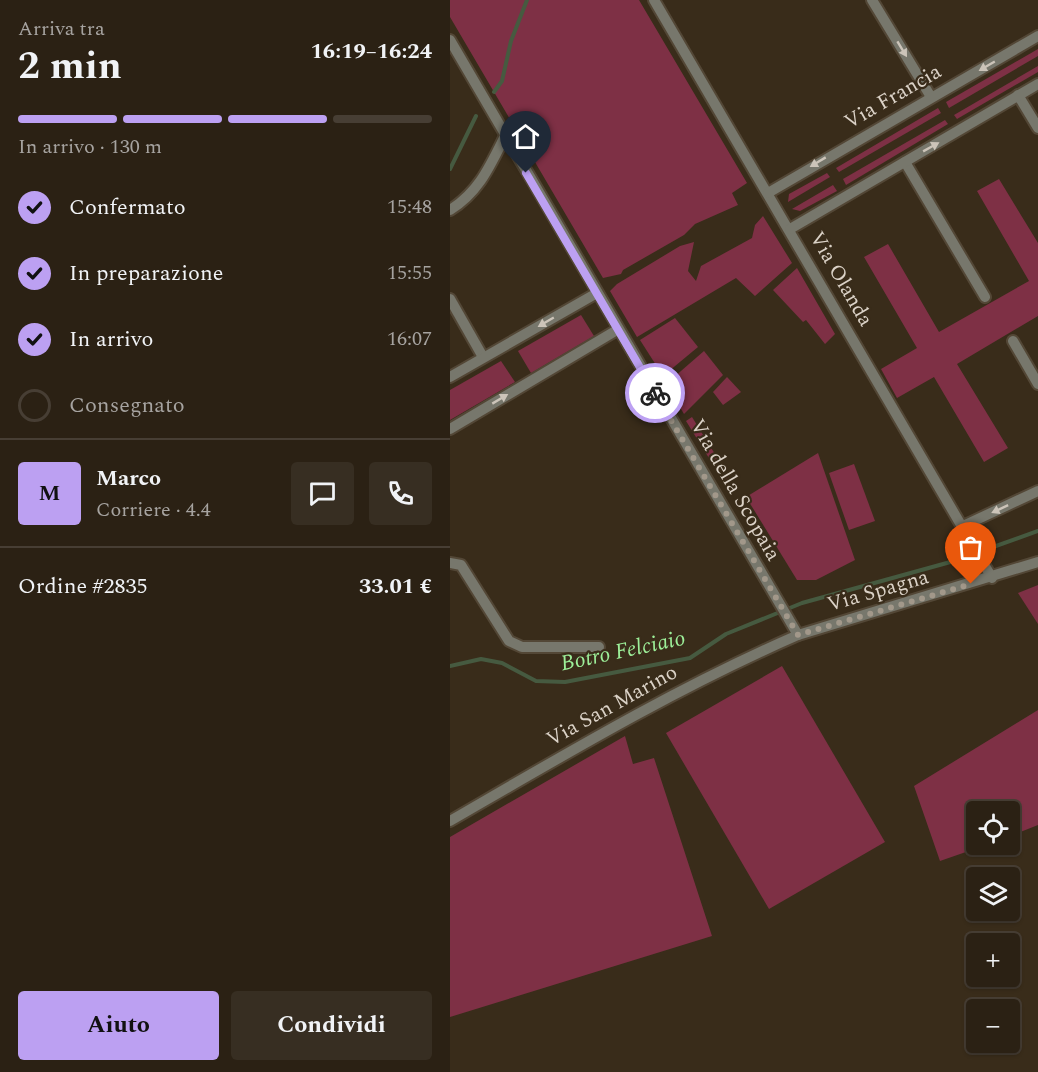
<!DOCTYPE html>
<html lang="it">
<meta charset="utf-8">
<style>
body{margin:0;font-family:Spectral,serif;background:#372e22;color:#f1f3f6;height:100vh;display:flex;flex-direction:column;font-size:22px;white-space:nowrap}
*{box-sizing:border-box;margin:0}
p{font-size:20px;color:#a6a3a0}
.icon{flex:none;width:33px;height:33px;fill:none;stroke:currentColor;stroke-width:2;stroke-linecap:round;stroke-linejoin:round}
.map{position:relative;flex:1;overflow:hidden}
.drawer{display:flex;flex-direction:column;background:#2b2114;width:450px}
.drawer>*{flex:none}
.tools{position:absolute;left:516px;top:801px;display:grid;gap:12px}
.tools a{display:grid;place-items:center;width:54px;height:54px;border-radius:6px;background:#2b2114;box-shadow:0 2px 4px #0004,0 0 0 2px #473e34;font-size:30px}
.pin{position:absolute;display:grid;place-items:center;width:51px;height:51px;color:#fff;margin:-62px -26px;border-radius:50% 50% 50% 0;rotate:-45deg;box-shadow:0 0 6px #0007}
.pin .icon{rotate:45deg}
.courier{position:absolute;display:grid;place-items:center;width:60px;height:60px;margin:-30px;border:4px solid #bca0f2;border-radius:50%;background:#fff;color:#222;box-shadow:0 2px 8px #0007}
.head em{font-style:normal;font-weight:700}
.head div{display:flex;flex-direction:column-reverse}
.head{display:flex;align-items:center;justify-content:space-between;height:102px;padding:0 18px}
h1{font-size:39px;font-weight:700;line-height:45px}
.bar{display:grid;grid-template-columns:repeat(4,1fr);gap:9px 6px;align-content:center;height:72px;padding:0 18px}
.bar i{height:8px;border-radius:4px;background:#473e34}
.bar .on{background:#bca0f2}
.bar p{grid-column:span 4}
.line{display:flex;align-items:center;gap:15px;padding:0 18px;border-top:2px solid #473e34}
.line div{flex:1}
.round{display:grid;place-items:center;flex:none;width:63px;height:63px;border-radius:6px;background:#372e22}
ol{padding:0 18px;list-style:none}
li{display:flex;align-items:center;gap:18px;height:66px}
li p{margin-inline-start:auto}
li .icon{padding:6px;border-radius:50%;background:#bca0f2;color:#111;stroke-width:4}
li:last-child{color:#a6a3a0}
li i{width:33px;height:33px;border:3px solid #473e34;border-radius:50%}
.action{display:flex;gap:12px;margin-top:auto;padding:12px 18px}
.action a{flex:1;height:69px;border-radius:6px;background:#bca0f2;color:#111;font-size:24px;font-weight:700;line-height:69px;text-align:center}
.action a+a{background:#372e22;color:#f1f3f6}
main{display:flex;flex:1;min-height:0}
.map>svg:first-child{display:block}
</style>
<main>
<section class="drawer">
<div class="head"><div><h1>2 min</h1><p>Arriva tra</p></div><em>16:19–16:24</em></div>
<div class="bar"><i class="on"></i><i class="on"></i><i class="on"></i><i></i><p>In arrivo · 130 m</p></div>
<ol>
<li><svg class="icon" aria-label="check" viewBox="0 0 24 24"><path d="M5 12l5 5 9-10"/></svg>Confermato<p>15:48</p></li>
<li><svg class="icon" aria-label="check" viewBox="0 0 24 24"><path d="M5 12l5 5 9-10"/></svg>In preparazione<p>15:55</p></li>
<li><svg class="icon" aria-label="check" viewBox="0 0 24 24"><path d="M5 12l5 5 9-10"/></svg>In arrivo<p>16:07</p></li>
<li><i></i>Consegnato</li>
</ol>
<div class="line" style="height:108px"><b class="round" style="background:#bca0f2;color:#111">M</b><div><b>Marco</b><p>Corriere · 4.4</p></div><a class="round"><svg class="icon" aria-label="chat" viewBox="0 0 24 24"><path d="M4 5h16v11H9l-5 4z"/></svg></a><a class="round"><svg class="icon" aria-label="phone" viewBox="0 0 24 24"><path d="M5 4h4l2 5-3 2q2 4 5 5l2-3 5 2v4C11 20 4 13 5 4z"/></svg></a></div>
<div class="line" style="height:78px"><div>Ordine #2835</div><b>33.01 €</b></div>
<div class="action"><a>Aiuto</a><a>Condividi</a></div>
</section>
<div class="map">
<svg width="588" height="1072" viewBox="0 0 588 1072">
<rect width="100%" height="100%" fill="#392c1a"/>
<!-- green -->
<g fill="#7e3045">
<polygon points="0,0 189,0 297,183 282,193 288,205 245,224 234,235 173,270 171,274 153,278 0,17"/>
<polygon points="588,49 588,56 499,108 496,102"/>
<polygon points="588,66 588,72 507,119 504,115"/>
<polygon points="488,108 491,113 389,172 386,168"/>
<polygon points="495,120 498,124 396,185 393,179"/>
<polygon points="377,173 380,177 338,202 339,194"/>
<polygon points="549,179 588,243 588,316 507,364 558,448 534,462 484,377 447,398 431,369 467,348 414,257 438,244 489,332 579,281 527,191"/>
<polygon points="383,185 387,191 350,211 342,209"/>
<polygon points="313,216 342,263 305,296 286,278 187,337 160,291 167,284 230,246 244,242 238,271 246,281 251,266 302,238 305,225"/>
<polygon points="347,268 385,334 375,344 356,320 353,322 323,290"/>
<polygon points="131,315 144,336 81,373 68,351"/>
<polygon points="225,318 248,347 213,376 190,340"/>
<polygon points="254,351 273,375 234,414 216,384"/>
<polygon points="51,361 65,382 0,420 0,390"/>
<polygon points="277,377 291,392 273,405 263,392"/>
<polygon points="242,417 281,480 275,484 236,421"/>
<polygon points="368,453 405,560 366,580 347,580 296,497"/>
<polygon points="404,464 425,521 399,530 379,473"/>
<polygon points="588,585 588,624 568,593"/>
<polygon points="332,666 435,842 319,909 216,733"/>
<polygon points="588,710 588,825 560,836 560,812 526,812 526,844 536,845 490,861 464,786"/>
<polygon points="175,736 183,764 204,758 262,936 0,1017 0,837"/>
</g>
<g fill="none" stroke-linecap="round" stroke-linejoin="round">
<!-- stream -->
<g stroke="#465a40" stroke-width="4">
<polyline points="44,92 52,81 61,41 77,0"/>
<polyline points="0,169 26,116"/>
<polyline points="0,666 31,659 52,663 86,681 115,682 240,658 276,634 352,603 504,561 588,531"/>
</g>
<!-- minor casing -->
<g stroke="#534736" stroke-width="14">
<g id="minor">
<polyline points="204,0 542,578"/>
<polyline points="422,0 481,97"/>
<polyline points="0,40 348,635"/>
<polyline points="568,95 588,128"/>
<polyline points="455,162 535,297"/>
<polyline points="318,193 588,36"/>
<path d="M0,210C29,192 40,166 55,136"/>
<polyline points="340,229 588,84"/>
<polyline points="0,299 33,357"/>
<polyline points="563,341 588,384"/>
<polyline points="0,377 147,293"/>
<polyline points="0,429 167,330"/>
<polyline points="513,526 588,491"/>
<polyline points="0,563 11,565 59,641 72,647 149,647"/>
<path d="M0,821C114,755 226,688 348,635L588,562"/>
</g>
</g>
<!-- minor -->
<use href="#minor" stroke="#77776c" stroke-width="10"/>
</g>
<!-- one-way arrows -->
<defs><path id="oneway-solid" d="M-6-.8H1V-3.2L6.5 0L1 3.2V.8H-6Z" transform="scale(1.5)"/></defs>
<g fill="#ccc4b9">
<use href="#oneway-solid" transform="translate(452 49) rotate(59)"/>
<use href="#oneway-solid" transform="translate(537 66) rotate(150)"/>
<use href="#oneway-solid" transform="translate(481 147) rotate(-29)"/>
<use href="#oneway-solid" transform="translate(368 162) rotate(149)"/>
<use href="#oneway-solid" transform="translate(96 322) rotate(150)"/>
<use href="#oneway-solid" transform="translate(50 399) rotate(-31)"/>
<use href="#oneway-solid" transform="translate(550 509) rotate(155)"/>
</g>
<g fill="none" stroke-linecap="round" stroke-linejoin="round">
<!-- done -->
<polyline stroke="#a2988a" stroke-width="6" stroke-dasharray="0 10.8" points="205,393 348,635 521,584"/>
<!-- route -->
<polyline stroke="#bca0f2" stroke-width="8" points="76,173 205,393"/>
</g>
<g text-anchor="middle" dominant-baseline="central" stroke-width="4.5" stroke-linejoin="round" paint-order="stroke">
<!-- street labels -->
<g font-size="21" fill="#dbd2c7" stroke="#392c1a">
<text transform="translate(443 97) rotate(-30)">Via Francia</text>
<text transform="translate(391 279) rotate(60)">Via Olanda</text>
<text transform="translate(285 490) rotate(60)">Via della Scopaia</text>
<text transform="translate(428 591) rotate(-16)">Via Spagna</text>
<text transform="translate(162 706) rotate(-29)">Via San Marino</text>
</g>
<!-- water labels -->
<g font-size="22" font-style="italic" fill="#9def99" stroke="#392c1a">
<text transform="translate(173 651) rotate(-12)">Botro Felciaio</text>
</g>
</g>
</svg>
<div class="tools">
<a><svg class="icon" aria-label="locate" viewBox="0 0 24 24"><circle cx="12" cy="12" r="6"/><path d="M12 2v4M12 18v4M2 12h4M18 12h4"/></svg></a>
<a><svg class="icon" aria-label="layers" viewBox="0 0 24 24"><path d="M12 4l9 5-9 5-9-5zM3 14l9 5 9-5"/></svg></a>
<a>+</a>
<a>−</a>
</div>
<div class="pin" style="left:521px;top:584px;background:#ea580c"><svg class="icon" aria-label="bag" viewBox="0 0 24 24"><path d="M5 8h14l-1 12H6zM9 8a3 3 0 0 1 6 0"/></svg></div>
<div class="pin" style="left:76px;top:173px;background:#1f2937"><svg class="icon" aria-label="home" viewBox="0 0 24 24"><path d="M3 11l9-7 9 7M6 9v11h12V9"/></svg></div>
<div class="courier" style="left:205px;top:393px"><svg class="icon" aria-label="bike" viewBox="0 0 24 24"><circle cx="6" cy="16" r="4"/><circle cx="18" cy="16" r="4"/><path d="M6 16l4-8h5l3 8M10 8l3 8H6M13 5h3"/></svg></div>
</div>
</main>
